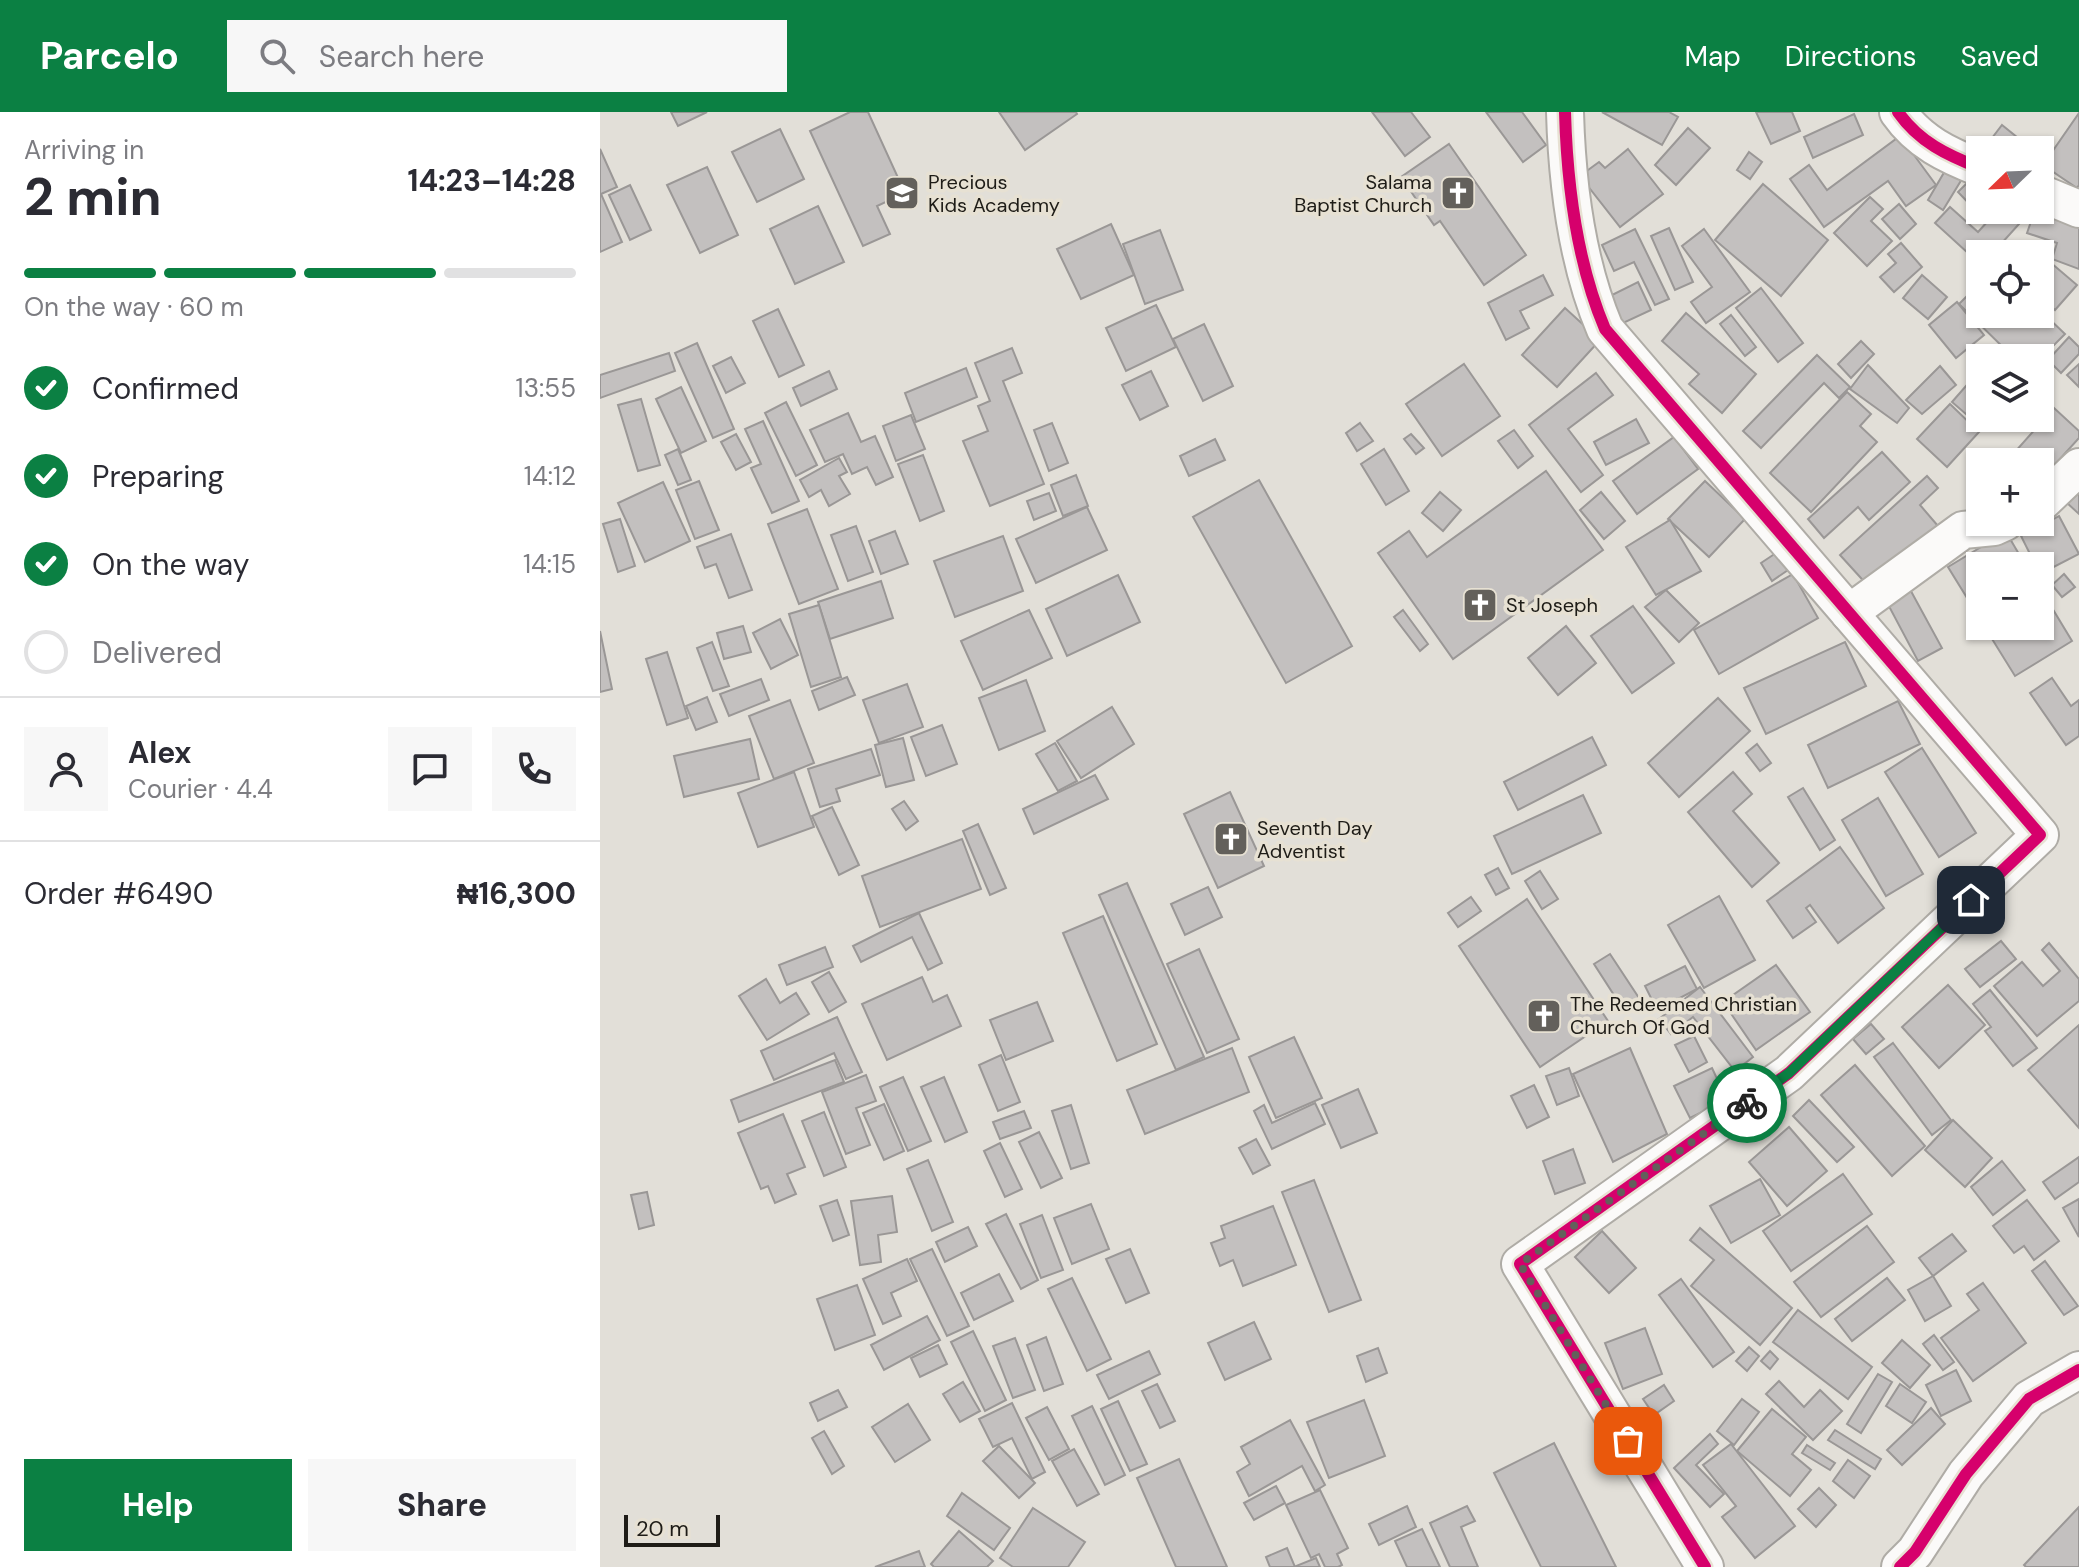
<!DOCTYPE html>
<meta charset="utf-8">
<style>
body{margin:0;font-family:"DM Sans",sans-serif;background:#f7f7f7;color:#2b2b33;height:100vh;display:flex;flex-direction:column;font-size:30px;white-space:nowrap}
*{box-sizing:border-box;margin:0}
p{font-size:26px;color:#7c7c81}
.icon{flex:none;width:44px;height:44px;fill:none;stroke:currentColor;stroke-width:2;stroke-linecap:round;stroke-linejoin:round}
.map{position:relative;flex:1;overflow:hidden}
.side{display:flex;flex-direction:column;background:#fff;width:600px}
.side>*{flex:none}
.needle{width:52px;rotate:247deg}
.fabs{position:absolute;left:1366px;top:24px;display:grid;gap:16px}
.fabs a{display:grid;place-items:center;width:88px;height:88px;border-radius:0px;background:#fff;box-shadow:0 2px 6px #0004;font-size:40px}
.scale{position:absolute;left:24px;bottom:20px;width:96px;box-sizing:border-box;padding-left:8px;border:4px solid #1e1c17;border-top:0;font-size:22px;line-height:28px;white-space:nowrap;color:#1e1c17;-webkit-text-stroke:6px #e7e1d3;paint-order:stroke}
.pin{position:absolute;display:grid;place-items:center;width:68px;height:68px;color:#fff;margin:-34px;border-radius:16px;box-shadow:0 4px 12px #0006}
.courier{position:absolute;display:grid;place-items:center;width:80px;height:80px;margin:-40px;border:6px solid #0b8043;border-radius:50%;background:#fff;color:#222;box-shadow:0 2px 10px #0007}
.headline em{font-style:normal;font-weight:700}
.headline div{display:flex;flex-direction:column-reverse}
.headline{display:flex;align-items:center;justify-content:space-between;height:136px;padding:0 24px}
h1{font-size:52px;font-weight:700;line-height:60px}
.bar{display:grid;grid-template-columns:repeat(4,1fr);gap:12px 8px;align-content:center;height:96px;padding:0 24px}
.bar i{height:10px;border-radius:6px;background:#e1e1e2}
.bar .selected{background:#0b8043}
.bar p{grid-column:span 4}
.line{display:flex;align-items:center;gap:20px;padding:0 24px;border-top:2px solid #e1e1e2}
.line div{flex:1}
.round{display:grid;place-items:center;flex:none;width:84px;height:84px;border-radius:0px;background:#f7f7f7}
ol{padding:0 24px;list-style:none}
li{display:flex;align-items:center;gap:24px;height:88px}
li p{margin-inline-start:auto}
li .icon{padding:8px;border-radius:50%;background:#0b8043;color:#fff;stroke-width:4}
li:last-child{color:#7c7c81}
li i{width:44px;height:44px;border:4px solid #e1e1e2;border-radius:50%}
.button{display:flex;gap:16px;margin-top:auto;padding:16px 24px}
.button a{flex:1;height:92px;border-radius:0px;background:#0b8043;color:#fff;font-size:32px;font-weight:700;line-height:92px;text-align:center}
.button a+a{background:#f7f7f7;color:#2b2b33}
header{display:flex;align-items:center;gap:48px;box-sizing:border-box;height:112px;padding:0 40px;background:#0b8043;color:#fff}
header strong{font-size:38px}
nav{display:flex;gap:44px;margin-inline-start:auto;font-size:28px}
.search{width:560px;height:72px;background:#f7f7f7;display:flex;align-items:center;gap:20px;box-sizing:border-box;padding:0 28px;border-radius:0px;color:#7c7c81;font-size:30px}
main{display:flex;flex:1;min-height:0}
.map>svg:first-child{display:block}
</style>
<header>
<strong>Parcelo</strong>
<div class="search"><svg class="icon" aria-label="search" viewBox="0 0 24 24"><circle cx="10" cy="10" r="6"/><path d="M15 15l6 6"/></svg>Search here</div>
<nav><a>Map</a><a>Directions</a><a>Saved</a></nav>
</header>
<main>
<section class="side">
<div class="headline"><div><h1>2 min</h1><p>Arriving in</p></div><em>14:23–14:28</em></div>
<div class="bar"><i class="selected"></i><i class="selected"></i><i class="selected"></i><i></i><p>On the way · 60 m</p></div>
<ol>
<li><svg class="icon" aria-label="check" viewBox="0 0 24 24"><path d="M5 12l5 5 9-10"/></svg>Confirmed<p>13:55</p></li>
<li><svg class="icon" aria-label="check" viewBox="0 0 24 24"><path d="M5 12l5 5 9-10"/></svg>Preparing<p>14:12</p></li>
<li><svg class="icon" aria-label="check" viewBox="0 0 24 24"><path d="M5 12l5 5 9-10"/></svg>On the way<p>14:15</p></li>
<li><i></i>Delivered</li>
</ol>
<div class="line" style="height:144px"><a class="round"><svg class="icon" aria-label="person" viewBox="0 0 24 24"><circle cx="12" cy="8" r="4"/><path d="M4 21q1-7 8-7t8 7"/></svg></a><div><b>Alex</b><p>Courier · 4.4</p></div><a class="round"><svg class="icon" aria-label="chat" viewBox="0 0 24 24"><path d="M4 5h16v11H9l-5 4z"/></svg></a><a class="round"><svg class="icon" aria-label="phone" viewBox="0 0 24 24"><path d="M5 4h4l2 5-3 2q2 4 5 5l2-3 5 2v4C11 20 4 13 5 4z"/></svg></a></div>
<div class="line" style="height:104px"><div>Order #6490</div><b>₦16,300</b></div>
<div class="button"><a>Help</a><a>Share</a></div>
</section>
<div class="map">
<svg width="1479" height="1455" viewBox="0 0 1479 1455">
<rect width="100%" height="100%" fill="#e2dfd8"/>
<!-- building -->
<g fill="#c3c0bf" stroke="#9a9796" stroke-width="2">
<polygon points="71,0 107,0 78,14"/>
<polygon points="250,0 268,0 305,81 277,94 290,122 263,134 210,19"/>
<polygon points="399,0 476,0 477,2 425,38"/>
<polygon points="772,0 811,0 830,25 805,44"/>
<polygon points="886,0 922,0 946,33 923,50"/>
<polygon points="1002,0 1069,0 1078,5 1062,33"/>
<polygon points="1156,0 1192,0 1200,19 1171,32"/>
<polygon points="1479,1 1479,73 1477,76 1443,53"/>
<polygon points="1254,2 1263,23 1213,46 1204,25"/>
<polygon points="1402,13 1423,30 1417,38 1406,38 1392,26"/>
<polygon points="1088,16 1110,36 1076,73 1055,53"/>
<polygon points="180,17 204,67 157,90 132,40"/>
<polygon points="1300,24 1336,73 1306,94 1288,69 1224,115 1190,67 1209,53 1227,78"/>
<polygon points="849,32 926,143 884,173 840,109 834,113 801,65"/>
<polygon points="0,37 17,75 1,82 22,130 0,140"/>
<polygon points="1028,37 1063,82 1020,115 980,64 999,50 1005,56"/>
<polygon points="1149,40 1162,50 1150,67 1137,58"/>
<polygon points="1349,52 1365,62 1343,98 1328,88"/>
<polygon points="107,55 138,123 100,141 67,73"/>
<polygon points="1375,63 1380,67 1380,98 1385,98 1380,103 1358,80"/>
<polygon points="1163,72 1228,128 1181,184 1115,128"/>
<polygon points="30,73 51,118 30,128 9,83"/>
<polygon points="1270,85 1283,97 1271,109 1292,129 1267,154 1234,121"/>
<polygon points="1299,92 1316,112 1300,127 1282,107"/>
<polygon points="218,94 244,150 195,172 170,117"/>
<polygon points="1350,95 1378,120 1398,98 1424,98 1428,102 1392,142 1380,142 1380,152 1335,111"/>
<polygon points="1435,98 1479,110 1479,157 1452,147 1457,131 1427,121"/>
<polygon points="511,112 534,163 481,187 457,137"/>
<polygon points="1069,116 1093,170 1075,178 1051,124"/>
<polygon points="1035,117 1069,187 1055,193 1034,150 1014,159 1002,133"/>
<polygon points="1104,117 1150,180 1106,211 1091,190 1112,175 1082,134"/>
<polygon points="560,118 583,178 545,192 523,132"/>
<polygon points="1301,131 1322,155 1294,180 1280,165 1296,151 1288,142"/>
<polygon points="1437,139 1477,173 1455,198 1440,185 1440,142 1434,142"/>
<polygon points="943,163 953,183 920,199 929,216 906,228 888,191"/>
<polygon points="1322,163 1347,185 1328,207 1303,186"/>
<polygon points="1038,170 1051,198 1021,212 1008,185"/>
<polygon points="1380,171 1380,202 1440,202 1440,198 1465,222 1440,247 1414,246 1359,192"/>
<polygon points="1161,176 1203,231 1178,250 1136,196"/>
<polygon points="1357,190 1384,223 1356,246 1329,213"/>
<polygon points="556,193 576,235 526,259 506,216"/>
<polygon points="965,196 1000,228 957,275 922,243"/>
<polygon points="178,197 204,253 179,265 153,209"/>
<polygon points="1086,201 1156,262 1122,301 1089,272 1099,262 1062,229"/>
<polygon points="1131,203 1156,235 1145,244 1120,212"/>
<polygon points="604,212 633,274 603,289 573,227"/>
<polygon points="1469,225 1479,235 1479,242 1461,261 1448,248"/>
<polygon points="1261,229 1274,242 1251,266 1238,252"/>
<polygon points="97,231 134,317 113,326 75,241"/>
<polygon points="1390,235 1402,246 1379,246"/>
<polygon points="412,236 422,261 403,269 444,372 390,394 363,329 388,319 378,294 390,289 375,251"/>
<polygon points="69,241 75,259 0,286 0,263"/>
<polygon points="1217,243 1250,275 1239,286 1224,271 1161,336 1143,319"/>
<polygon points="131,245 145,271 126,281 113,254"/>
<polygon points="864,252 900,304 842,344 806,292"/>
<polygon points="1479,252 1479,275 1467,263"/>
<polygon points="1268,253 1309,296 1297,311 1250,277"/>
<polygon points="1340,254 1356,273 1322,302 1306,288"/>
<polygon points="366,256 377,285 316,310 305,281"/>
<polygon points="229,259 237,277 201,294 193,276"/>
<polygon points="551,259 568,294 540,308 522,273"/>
<polygon points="1379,259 1380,306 1389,306 1381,315 1352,290"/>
<polygon points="996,261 1013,283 968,317 1003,363 981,380 929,313"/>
<polygon points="81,275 106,329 81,341 56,287"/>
<polygon points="1247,280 1271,302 1260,314 1277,330 1211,400 1170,361"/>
<polygon points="41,287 60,353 38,359 18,293"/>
<polygon points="186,290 217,353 196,364 165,301"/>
<polygon points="1350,292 1379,320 1347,355 1317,327"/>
<polygon points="1454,296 1479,319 1479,326 1440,369 1440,350 1406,350"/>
<polygon points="248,301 261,330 275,324 293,365 276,373 267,355 252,362 243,342 225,350 210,318"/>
<polygon points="311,303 325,337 296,349 283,314"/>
<polygon points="1036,307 1049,331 1006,353 994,330"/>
<polygon points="163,309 199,389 172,401 151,356 161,352 145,317"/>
<polygon points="452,311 468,351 449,359 434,318"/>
<polygon points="760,311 773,329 757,339 746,321"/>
<polygon points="914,318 933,344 918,356 898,329"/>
<polygon points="136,322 151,350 136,358 121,330"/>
<polygon points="811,322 824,336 816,342 804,327"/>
<polygon points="1074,325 1098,357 1037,402 1013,369"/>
<polygon points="615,327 625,348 589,364 580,344"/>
<polygon points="78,337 91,368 78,373 65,343"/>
<polygon points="784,337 809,379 786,393 761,352"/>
<polygon points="1282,340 1310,370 1269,408 1258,395 1224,426 1208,407"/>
<polygon points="323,343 344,399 320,409 298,352"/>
<polygon points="239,346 247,360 239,364 250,382 229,394 221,378 209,385 200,368"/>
<polygon points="946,359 1003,438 853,547 778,441 809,419 827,445"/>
<polygon points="476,363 488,394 463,404 451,373"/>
<polygon points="1327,364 1338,376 1320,393 1338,414 1270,476 1240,443"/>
<polygon points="659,368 752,534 686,571 593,405"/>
<polygon points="99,369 119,418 95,427 76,378"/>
<polygon points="1105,369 1145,407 1109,445 1068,407"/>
<polygon points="63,370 90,429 45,450 18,391"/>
<polygon points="1479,376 1479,402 1466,390"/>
<polygon points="840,380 861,398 843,419 822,401"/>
<polygon points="1001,380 1025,409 1004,427 980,398"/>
<polygon points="449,381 456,399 434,408 427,389"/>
<polygon points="487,395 507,438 436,471 416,427"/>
<polygon points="207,397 238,477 199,492 168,412"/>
<polygon points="1459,404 1479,442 1440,462 1440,454 1436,454 1421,424"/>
<polygon points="20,407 35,454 18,460 3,412"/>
<polygon points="1070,408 1101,459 1056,483 1026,435"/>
<polygon points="256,414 273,460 248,469 231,423"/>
<polygon points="295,419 308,452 281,462 269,429"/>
<polygon points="1406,420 1426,454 1380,454 1380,507 1348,455"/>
<polygon points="131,422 152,478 129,486 116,452 105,456 97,435"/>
<polygon points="403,424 423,479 355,505 334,449"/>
<polygon points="1179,439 1191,456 1172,469 1161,451"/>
<polygon points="1193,462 1218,506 1119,562 1094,518"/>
<polygon points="1464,462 1475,475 1462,485 1452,473"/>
<polygon points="518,463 540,510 467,544 446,497"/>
<polygon points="281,469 293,506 230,527 218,490"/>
<polygon points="1306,470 1342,536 1318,549 1283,483"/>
<polygon points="1440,476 1472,529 1415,564 1384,514 1440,514"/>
<polygon points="1066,478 1099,511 1079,530 1045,495"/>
<polygon points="219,493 241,565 211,575 189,502"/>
<polygon points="1033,494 1074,551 1032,581 991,524"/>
<polygon points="429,498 452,546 383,578 361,529"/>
<polygon points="803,498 828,532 820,539 794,505"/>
<polygon points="180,507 198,543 171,557 153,521"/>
<polygon points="143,514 151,540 124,547 117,521"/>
<polygon points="966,514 996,551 958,583 928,546"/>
<polygon points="0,519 12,577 0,580"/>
<polygon points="112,530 129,574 113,579 97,536"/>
<polygon points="1245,530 1266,574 1166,622 1144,576"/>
<polygon points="67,540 88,606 67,613 46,547"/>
<polygon points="247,565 255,583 219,598 212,579"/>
<polygon points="1452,566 1471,594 1479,588 1479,624 1466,633 1430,581"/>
<polygon points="161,567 169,588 129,604 120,582"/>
<polygon points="426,568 445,619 399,638 379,586"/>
<polygon points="307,572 323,615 279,631 263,588"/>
<polygon points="107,585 117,610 96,618 86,594"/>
<polygon points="1118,586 1150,619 1079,685 1048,651"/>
<polygon points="190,588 214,651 174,667 149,604"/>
<polygon points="1298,589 1320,632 1228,676 1208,633"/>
<polygon points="512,595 534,632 481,666 457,629"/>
<polygon points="342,613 357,652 326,664 311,625"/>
<polygon points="992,625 1006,653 918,698 904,670"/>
<polygon points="303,626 314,668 286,675 275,633"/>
<polygon points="150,627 159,667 84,685 74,644"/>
<polygon points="455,631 477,669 458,679 436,642"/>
<polygon points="1157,632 1171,651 1160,659 1146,641"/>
<polygon points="1322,636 1376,721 1339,745 1285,660"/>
<polygon points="271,637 280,663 236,677 240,689 220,695 208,657"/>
<polygon points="194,660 214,715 158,735 138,681"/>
<polygon points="1133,660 1152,682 1133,699 1179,751 1152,775 1088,700"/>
<polygon points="495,663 508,687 434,722 423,697"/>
<polygon points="1203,676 1235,728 1220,738 1188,685"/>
<polygon points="630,680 664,754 618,776 584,702"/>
<polygon points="983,683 1001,721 912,762 894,724"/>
<polygon points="1278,686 1323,762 1286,784 1242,708"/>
<polygon points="304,689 318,709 306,718 292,697"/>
<polygon points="232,695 259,753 239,763 212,704"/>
<polygon points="378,712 406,776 390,783 363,719"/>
<polygon points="362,727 381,777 280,815 262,764"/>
<polygon points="1240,735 1284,796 1238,831 1210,793 1206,796 1216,810 1193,826 1167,789"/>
<polygon points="898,756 909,776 896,783 885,763"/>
<polygon points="940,759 958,787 942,797 925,769"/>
<polygon points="527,771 604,945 576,958 499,783"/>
<polygon points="608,775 622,805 585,823 571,792"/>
<polygon points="1119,784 1155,848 1104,876 1068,813"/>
<polygon points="871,785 881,799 858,815 848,801"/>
<polygon points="927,787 1008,909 940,955 859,834"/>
<polygon points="319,801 342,851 328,858 312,825 261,850 253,834"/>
<polygon points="503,804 557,932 517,949 463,821"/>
<polygon points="1401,829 1416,847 1380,875 1365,857"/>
<polygon points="1449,831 1479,867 1479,889 1437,924 1394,874 1422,850 1443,874 1460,859 1442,838"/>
<polygon points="225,835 233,855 187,873 179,853"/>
<polygon points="599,837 639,927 607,941 567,852"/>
<polygon points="1010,842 1039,886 1023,897 994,852"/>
<polygon points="1176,853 1210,900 1156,938 1123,890"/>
<polygon points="1085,854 1097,877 1057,898 1045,874"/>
<polygon points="229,860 246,890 229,900 212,870"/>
<polygon points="322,865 333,890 347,883 361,914 287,948 262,892"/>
<polygon points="166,867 180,891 196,881 209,902 167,928 139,884"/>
<polygon points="1348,873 1385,913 1339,956 1302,915"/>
<polygon points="1100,875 1153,945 1135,959 1093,905 1071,922 1059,907"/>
<polygon points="1390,878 1437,936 1413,954 1385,919 1391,915 1373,892"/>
<polygon points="437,890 453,929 406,948 390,908"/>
<polygon points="237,905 262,960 246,967 234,941 174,968 161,939"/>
<polygon points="1271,912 1284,927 1266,942 1253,927"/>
<polygon points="1479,913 1479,1016 1428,958"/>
<polygon points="1094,924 1107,950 1089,960 1075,933"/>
<polygon points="694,925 722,986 676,1006 649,945"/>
<polygon points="1293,931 1351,1008 1332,1023 1274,945"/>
<polygon points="632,936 649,980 545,1022 527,978"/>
<polygon points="1030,936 1067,1022 1013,1050 973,962"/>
<polygon points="401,943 420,990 398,999 379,953"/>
<polygon points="235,948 244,970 139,1010 131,988"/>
<polygon points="1255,953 1325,1034 1292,1064 1221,983"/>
<polygon points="969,956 979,984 957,993 946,964"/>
<polygon points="1112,956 1127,988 1090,1006 1074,974"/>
<polygon points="266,963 276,989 256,996 270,1033 246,1042 222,980"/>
<polygon points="303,965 331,1029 308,1039 280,975"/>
<polygon points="344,965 367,1020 345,1030 321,975"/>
<polygon points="934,973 949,1005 927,1016 911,984"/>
<polygon points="758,977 777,1021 741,1036 722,993"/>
<polygon points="1209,988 1254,1035 1237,1050 1193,1004"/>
<polygon points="715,991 725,1012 672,1037 654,999 664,993 672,1011"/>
<polygon points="284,992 304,1039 284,1048 263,1001"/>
<polygon points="471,993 489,1051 471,1057 452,999"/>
<polygon points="424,999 431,1016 400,1027 393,1010"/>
<polygon points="224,1000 246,1055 224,1064 202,1009"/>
<polygon points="183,1002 205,1055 187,1062 196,1082 175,1091 168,1074 161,1077 138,1021"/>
<polygon points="1353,1008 1392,1046 1365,1075 1325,1038"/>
<polygon points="1189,1015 1227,1059 1187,1094 1149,1050"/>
<polygon points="439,1020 462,1066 441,1076 419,1030"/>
<polygon points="656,1027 670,1053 653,1062 639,1036"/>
<polygon points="400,1031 422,1077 405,1085 384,1039"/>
<polygon points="973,1037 985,1071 955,1082 943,1049"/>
<polygon points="1479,1045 1479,1070 1455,1087 1443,1070"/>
<polygon points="328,1048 353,1110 332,1119 307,1057"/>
<polygon points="1402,1049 1425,1078 1393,1103 1371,1075"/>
<polygon points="1243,1062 1272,1102 1191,1159 1163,1119"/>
<polygon points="1160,1067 1180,1103 1131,1131 1110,1094"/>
<polygon points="714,1068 761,1188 729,1200 682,1080"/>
<polygon points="47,1080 54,1113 39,1117 31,1083"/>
<polygon points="292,1084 297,1120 278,1123 281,1150 260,1153 251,1089"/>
<polygon points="1479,1087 1479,1125 1463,1096"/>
<polygon points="237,1088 249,1123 233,1129 220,1094"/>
<polygon points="1427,1088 1459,1129 1434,1148 1424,1134 1414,1141 1393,1114"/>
<polygon points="491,1092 509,1137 472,1152 454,1106"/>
<polygon points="673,1094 696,1153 643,1174 633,1148 620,1154 611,1131 625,1126 621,1114"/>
<polygon points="406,1102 438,1168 421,1177 386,1112"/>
<polygon points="442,1103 463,1158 441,1166 420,1112"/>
<polygon points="1267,1114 1294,1150 1221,1205 1194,1170"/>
<polygon points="368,1115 377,1134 345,1150 336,1130"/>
<polygon points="1100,1116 1192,1196 1160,1233 1091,1174 1114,1148 1090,1128"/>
<polygon points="1002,1119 1036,1156 1009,1181 975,1145"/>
<polygon points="1352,1122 1366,1139 1333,1164 1319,1146"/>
<polygon points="332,1137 369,1214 347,1224 310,1147"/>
<polygon points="530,1137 549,1181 526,1191 506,1147"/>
<polygon points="307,1147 317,1169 291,1181 301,1204 283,1212 263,1167"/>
<polygon points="1445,1149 1478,1194 1464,1203 1432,1159"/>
<polygon points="399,1162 413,1189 374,1208 361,1181"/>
<polygon points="1333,1164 1351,1194 1325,1209 1308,1178"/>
<polygon points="472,1166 511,1247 487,1259 448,1177"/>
<polygon points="1287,1166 1305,1188 1252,1229 1235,1207"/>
<polygon points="1081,1167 1134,1240 1113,1255 1059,1183"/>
<polygon points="1383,1171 1426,1231 1373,1269 1341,1226 1379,1198 1367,1182"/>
<polygon points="257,1173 275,1223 235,1238 217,1187"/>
<polygon points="1198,1198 1272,1255 1248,1287 1173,1230"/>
<polygon points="327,1204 340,1228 284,1258 271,1233"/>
<polygon points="654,1210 671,1247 625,1268 608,1231"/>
<polygon points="1045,1216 1062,1262 1023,1277 1005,1231"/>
<polygon points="373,1219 406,1288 385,1299 351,1230"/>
<polygon points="1334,1223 1354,1250 1343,1258 1323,1232"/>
<polygon points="446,1225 463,1272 444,1279 427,1233"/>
<polygon points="415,1226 435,1278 413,1286 393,1234"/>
<polygon points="1302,1228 1330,1253 1310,1276 1282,1251"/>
<polygon points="338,1233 347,1252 320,1265 311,1246"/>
<polygon points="1149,1235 1159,1244 1147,1259 1136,1249"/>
<polygon points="778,1236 787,1261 766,1270 757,1244"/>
<polygon points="549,1239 560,1262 509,1287 497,1263"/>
<polygon points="1170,1239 1178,1247 1170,1257 1161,1249"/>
<polygon points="1356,1258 1371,1289 1341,1304 1326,1273"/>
<polygon points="1278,1262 1292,1270 1261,1321 1247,1312"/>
<polygon points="1179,1269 1204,1295 1220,1278 1242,1299 1213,1328 1166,1282"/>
<polygon points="363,1270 380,1299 360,1310 343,1282"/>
<polygon points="557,1272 575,1309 560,1316 542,1279"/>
<polygon points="1300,1272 1326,1290 1312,1311 1286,1294"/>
<polygon points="1064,1273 1074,1289 1054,1303 1043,1287"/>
<polygon points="238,1278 247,1295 218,1309 210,1291"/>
<polygon points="1142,1287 1159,1300 1134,1333 1117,1319"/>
<polygon points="764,1288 785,1344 729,1366 707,1310"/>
<polygon points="518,1289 547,1352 530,1359 501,1297"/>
<polygon points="412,1291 445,1360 432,1367 412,1326 393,1335 379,1307"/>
<polygon points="308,1292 330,1328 295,1350 272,1315"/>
<polygon points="492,1294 525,1363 505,1373 472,1304"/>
<polygon points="447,1295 469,1337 449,1348 426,1306"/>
<polygon points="1331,1296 1345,1312 1302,1353 1287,1338"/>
<polygon points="1172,1297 1206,1325 1192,1342 1211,1358 1190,1384 1137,1339"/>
<polygon points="690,1308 725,1373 715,1379 702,1354 649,1384 637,1360 650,1352 641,1335"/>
<polygon points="1235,1318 1281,1347 1275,1357 1228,1328"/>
<polygon points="224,1319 244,1354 232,1362 212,1326"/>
<polygon points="1110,1322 1118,1332 1096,1353 1124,1382 1110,1395 1074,1356"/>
<polygon points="954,1331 1016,1455 941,1455 894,1361"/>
<polygon points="1131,1332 1195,1414 1155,1446 1122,1405 1136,1394 1103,1353"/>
<polygon points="1207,1333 1235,1351 1230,1358 1202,1341"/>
<polygon points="399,1334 435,1371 419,1386 383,1349"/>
<polygon points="474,1337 499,1382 477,1394 452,1349"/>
<polygon points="579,1347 627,1455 576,1455 537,1366"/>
<polygon points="1248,1348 1270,1364 1254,1386 1233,1369"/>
<polygon points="676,1374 685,1391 654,1408 644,1391"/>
<polygon points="1219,1376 1236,1393 1216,1415 1198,1397"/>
<polygon points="720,1378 748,1436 737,1442 742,1453 738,1455 725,1455 719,1442 711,1446 686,1393"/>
<polygon points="362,1381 410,1416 394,1438 347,1404"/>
<polygon points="807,1394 816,1415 779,1433 769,1412"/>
<polygon points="867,1394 875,1409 861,1415 878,1455 850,1455 830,1411"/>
<polygon points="1479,1395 1479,1455 1426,1455 1424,1453"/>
<polygon points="433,1396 485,1430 468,1455 413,1455 400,1446"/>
<polygon points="822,1417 840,1455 807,1455 795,1429"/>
<polygon points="359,1419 393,1449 387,1455 334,1455 331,1452"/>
<polygon points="687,1436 695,1455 670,1455 666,1445"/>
<polygon points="319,1439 325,1455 275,1455"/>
<polygon points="716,1446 720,1455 697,1455 696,1454"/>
</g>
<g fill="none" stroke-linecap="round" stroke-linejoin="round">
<!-- minor casing -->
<g stroke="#afaca6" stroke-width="40">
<g id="minor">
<path d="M965,0C967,71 977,151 1005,217L1440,723L1189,961L920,1152L1105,1455"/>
<path d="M1298,0C1319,30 1347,43 1380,56"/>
<polyline points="1440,81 1479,97"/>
<polyline points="1440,392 1479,355"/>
<polyline points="1249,501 1363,418 1394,415 1405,410"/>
<polyline points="1300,1455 1315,1440 1366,1362 1429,1287 1479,1258"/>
</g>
</g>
<!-- minor -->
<use href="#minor" stroke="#fbfaf9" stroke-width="36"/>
<!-- cycleway casing -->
<g stroke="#e7e1d3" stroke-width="17">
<g id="cycleway">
<path d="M965,0C967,71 977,151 1005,217L1440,723L1189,961L920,1152L1105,1455"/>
<path d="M1298,0C1319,30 1347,43 1380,56"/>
<polyline points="1300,1455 1315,1440 1366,1362 1429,1287 1479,1258"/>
</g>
</g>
<!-- cycleway -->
<use href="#cycleway" stroke="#d6006c" stroke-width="12"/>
</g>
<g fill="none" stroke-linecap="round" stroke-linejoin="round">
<!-- done -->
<polyline stroke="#63605b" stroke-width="8" stroke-dasharray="0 14.4" points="1028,1329 920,1152 1147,991"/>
<!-- route -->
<polyline stroke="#0b8043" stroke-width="10" points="1147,991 1189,961 1371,788"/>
</g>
<!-- icons -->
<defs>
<g id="school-square" transform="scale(1.8)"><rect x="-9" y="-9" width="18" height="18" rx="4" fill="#63605b" stroke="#e7e1d3"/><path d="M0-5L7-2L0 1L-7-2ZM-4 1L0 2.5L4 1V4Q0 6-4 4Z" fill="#fff"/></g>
<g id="church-square" transform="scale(1.8)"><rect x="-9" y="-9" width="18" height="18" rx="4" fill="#63605b" stroke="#e7e1d3"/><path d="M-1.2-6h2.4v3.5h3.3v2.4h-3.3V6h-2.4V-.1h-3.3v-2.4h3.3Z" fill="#fff"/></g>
</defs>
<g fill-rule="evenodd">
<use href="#school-square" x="302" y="81"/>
<use href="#church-square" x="858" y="81"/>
<use href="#church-square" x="880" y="493"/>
<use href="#church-square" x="631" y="727"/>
<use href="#church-square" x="944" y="904"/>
</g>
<g text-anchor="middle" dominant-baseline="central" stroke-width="7" stroke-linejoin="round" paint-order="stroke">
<!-- poi labels -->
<g font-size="20" fill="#1e1c17" stroke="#e7e1d3" text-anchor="start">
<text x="328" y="70">Precious<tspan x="328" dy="23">Kids Academy</tspan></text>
<text x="832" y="70" text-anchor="end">Salama<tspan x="832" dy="23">Baptist Church</tspan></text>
<text x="906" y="493">St Joseph</text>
<text x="657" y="716">Seventh Day<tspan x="657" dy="23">Adventist</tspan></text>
<text x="970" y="892">The Redeemed Christian<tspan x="970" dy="23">Church Of God</tspan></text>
</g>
</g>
</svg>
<div class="fabs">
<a><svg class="needle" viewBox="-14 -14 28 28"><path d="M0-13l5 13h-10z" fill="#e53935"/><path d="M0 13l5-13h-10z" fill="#7c7c81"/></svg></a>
<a><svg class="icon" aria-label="locate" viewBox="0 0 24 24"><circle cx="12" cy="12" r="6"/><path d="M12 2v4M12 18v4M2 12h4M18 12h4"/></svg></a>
<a><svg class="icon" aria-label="layers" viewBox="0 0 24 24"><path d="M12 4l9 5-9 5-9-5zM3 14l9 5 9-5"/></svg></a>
<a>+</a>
<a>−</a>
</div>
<div class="scale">20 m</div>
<div class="pin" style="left:1028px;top:1329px;background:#ea580c"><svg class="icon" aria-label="bag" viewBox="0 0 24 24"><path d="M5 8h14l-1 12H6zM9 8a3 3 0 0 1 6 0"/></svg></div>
<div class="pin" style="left:1371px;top:788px;background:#1f2937"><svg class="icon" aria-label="home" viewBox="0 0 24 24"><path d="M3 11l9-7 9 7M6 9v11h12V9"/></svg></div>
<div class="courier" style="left:1147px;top:991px"><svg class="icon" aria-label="bike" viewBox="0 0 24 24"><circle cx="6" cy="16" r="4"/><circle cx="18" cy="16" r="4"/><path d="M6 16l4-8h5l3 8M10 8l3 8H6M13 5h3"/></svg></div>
</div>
</main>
